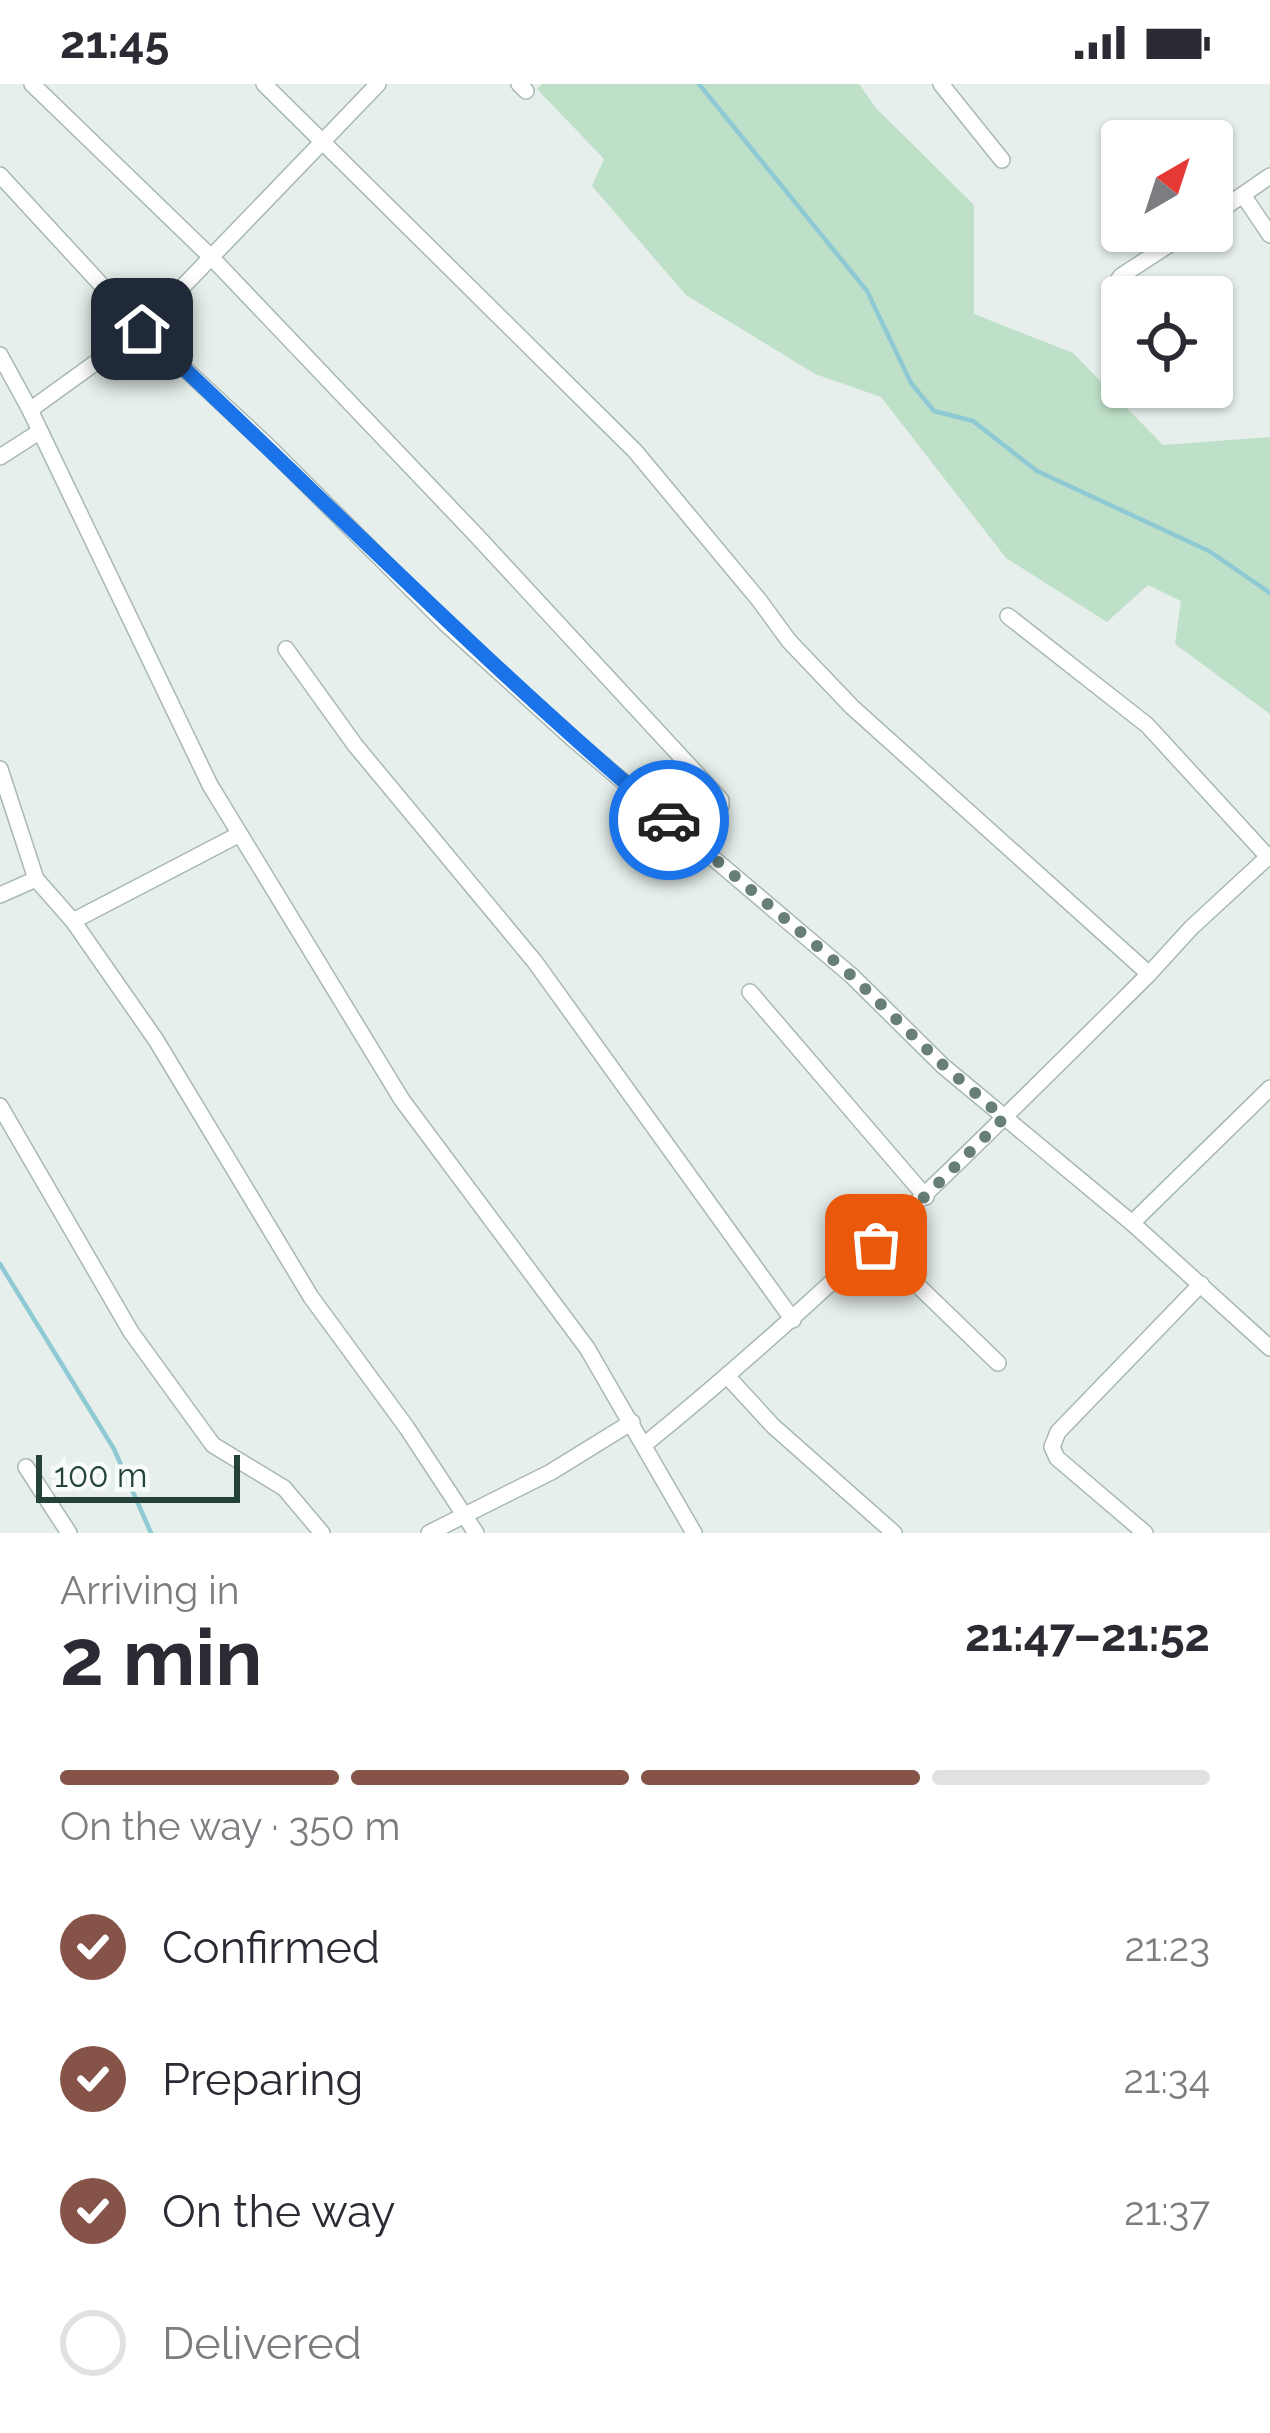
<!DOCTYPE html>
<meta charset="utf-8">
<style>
body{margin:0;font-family:Raleway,sans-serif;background:#f2f2f3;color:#2b2b33;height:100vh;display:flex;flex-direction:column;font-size:45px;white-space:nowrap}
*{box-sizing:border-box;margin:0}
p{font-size:39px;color:#7c7c81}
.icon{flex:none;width:66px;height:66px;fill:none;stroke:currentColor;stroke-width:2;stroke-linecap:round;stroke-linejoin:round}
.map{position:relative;height:1449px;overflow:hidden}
.sheet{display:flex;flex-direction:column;background:#fff;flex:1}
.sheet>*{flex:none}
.needle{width:78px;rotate:39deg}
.tools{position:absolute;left:1101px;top:36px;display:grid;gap:24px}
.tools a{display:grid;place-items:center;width:132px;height:132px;border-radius:12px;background:#fff;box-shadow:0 3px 9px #0004;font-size:60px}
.scale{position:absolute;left:36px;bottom:30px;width:204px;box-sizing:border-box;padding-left:12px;border:6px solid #24423a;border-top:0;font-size:33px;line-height:42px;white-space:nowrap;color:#24423a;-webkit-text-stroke:9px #f7fbf9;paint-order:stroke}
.pin{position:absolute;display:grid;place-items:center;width:102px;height:102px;color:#fff;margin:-51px;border-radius:24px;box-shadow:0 6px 18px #0006}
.courier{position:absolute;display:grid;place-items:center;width:120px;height:120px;margin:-60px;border:9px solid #1a73e8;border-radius:50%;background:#fff;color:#222;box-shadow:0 3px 15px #0007}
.headline em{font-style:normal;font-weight:700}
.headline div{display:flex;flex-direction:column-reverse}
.headline{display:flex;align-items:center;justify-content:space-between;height:204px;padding:0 60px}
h1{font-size:78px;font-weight:700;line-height:90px}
.bar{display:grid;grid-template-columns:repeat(4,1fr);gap:18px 12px;align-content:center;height:144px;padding:0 60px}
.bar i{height:15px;border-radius:9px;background:#e1e1e2}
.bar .current{background:#855347}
.bar p{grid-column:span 4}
ol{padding:0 60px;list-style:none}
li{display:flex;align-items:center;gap:36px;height:132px}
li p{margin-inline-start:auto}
li .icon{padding:12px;border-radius:50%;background:#855347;color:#fff;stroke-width:4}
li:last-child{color:#7c7c81}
li i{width:66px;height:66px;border:6px solid #e1e1e2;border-radius:50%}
.status{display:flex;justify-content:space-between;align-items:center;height:84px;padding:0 60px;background:#fff;direction:ltr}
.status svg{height:33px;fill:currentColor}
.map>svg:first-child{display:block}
</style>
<div class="status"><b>21:45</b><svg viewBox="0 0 49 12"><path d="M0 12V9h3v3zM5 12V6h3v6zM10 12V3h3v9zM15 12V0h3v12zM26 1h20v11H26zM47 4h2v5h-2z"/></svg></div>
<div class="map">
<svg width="1270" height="1449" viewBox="0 0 1270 1449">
<rect width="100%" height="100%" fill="#e6efeb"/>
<!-- green -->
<polygon fill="#bfe0c8" points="542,0 859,0 876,24 974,121 974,230 1073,269 1163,361 1270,353 1270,630 1175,560 1181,517 1148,501 1107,538 1006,474 881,313 815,290 686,211 592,102 604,75 537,5"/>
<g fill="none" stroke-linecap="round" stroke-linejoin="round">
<!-- stream -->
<g stroke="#8ec9d4" stroke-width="4.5">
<polyline points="699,0 867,207 911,299 934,327 973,337 1037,387 1209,467 1270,509"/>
<polyline points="0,1180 114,1365 151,1449"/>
</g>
<!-- street casing -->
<g stroke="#a8b8b2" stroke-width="18">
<g id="street">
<polyline points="32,0 213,175 476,451 721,716 721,722 692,755"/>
<polyline points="264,0 635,367 759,516 789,557 852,623 1149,890"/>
<polyline points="519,0 526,7"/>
<polyline points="941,0 1002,76"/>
<polyline points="0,91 142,245 268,362 445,539 573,655 852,892 943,982 1132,1139 1270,1264"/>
<polyline points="1243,111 1270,151"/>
<polyline points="1212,132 1270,92"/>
<path d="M1122,232C1112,217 1110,206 1121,192L1190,147"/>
<polyline points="0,271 30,326 210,701 402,1016 587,1264 694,1449"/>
<polyline points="30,326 142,245 378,0"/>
<polyline points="0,373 39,348"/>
<polyline points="1008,532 1147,641 1270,775"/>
<polyline points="286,565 355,661 535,878 793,1236"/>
<polyline points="0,685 36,795 73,837 156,956 311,1213 407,1344 476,1449"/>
<polyline points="0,811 36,795"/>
<polyline points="73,837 238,751"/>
<polyline points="750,908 926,1113"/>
<polyline points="0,1022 131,1248 213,1361 284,1404 322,1449"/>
<polyline points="1132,1139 1270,1004"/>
<polyline points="876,1161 998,1279"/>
<polyline points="728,1293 773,1342 894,1449"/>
<path d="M644,1361C824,1215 985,1053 1149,890L1191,844L1270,771"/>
<polyline points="26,1383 69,1449"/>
<polyline points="429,1449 551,1388 632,1338"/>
<polyline points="1145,1449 1057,1374 1052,1363 1058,1348 1201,1200"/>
</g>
</g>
<!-- street -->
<use href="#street" stroke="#fff" stroke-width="15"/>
</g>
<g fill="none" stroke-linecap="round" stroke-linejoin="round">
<!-- done -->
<polyline stroke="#687f78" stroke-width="12" stroke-dasharray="0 21.6" points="669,736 852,892 944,982 1004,1034 876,1161"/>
<!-- route -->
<path stroke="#1a73e8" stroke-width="15" d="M142,245C318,409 485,581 669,736"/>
</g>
</svg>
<div class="tools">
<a><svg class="needle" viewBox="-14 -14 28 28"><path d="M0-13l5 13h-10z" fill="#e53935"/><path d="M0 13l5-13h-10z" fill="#7c7c81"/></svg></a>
<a><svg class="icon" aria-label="locate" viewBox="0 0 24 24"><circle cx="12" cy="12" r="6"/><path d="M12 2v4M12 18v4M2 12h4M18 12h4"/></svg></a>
</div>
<div class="scale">100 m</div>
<div class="pin" style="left:876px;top:1161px;background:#ea580c"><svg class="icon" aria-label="bag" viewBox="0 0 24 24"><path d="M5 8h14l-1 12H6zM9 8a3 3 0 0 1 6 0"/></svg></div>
<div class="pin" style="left:142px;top:245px;background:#1f2937"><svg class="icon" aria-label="home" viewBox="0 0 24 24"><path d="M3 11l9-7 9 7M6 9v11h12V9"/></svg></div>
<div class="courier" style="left:669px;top:736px"><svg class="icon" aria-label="car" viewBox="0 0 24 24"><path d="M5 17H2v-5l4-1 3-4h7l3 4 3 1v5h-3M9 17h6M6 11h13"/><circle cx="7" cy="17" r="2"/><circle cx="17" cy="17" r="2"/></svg></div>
</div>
<section class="sheet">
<div class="headline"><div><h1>2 min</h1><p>Arriving in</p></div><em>21:47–21:52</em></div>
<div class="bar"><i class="current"></i><i class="current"></i><i class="current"></i><i></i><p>On the way · 350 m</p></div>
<ol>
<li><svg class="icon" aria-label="check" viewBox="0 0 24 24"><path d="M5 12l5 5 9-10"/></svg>Confirmed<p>21:23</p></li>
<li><svg class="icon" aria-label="check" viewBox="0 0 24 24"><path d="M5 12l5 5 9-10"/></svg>Preparing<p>21:34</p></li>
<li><svg class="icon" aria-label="check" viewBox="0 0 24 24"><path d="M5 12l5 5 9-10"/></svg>On the way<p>21:37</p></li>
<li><i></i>Delivered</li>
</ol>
</section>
